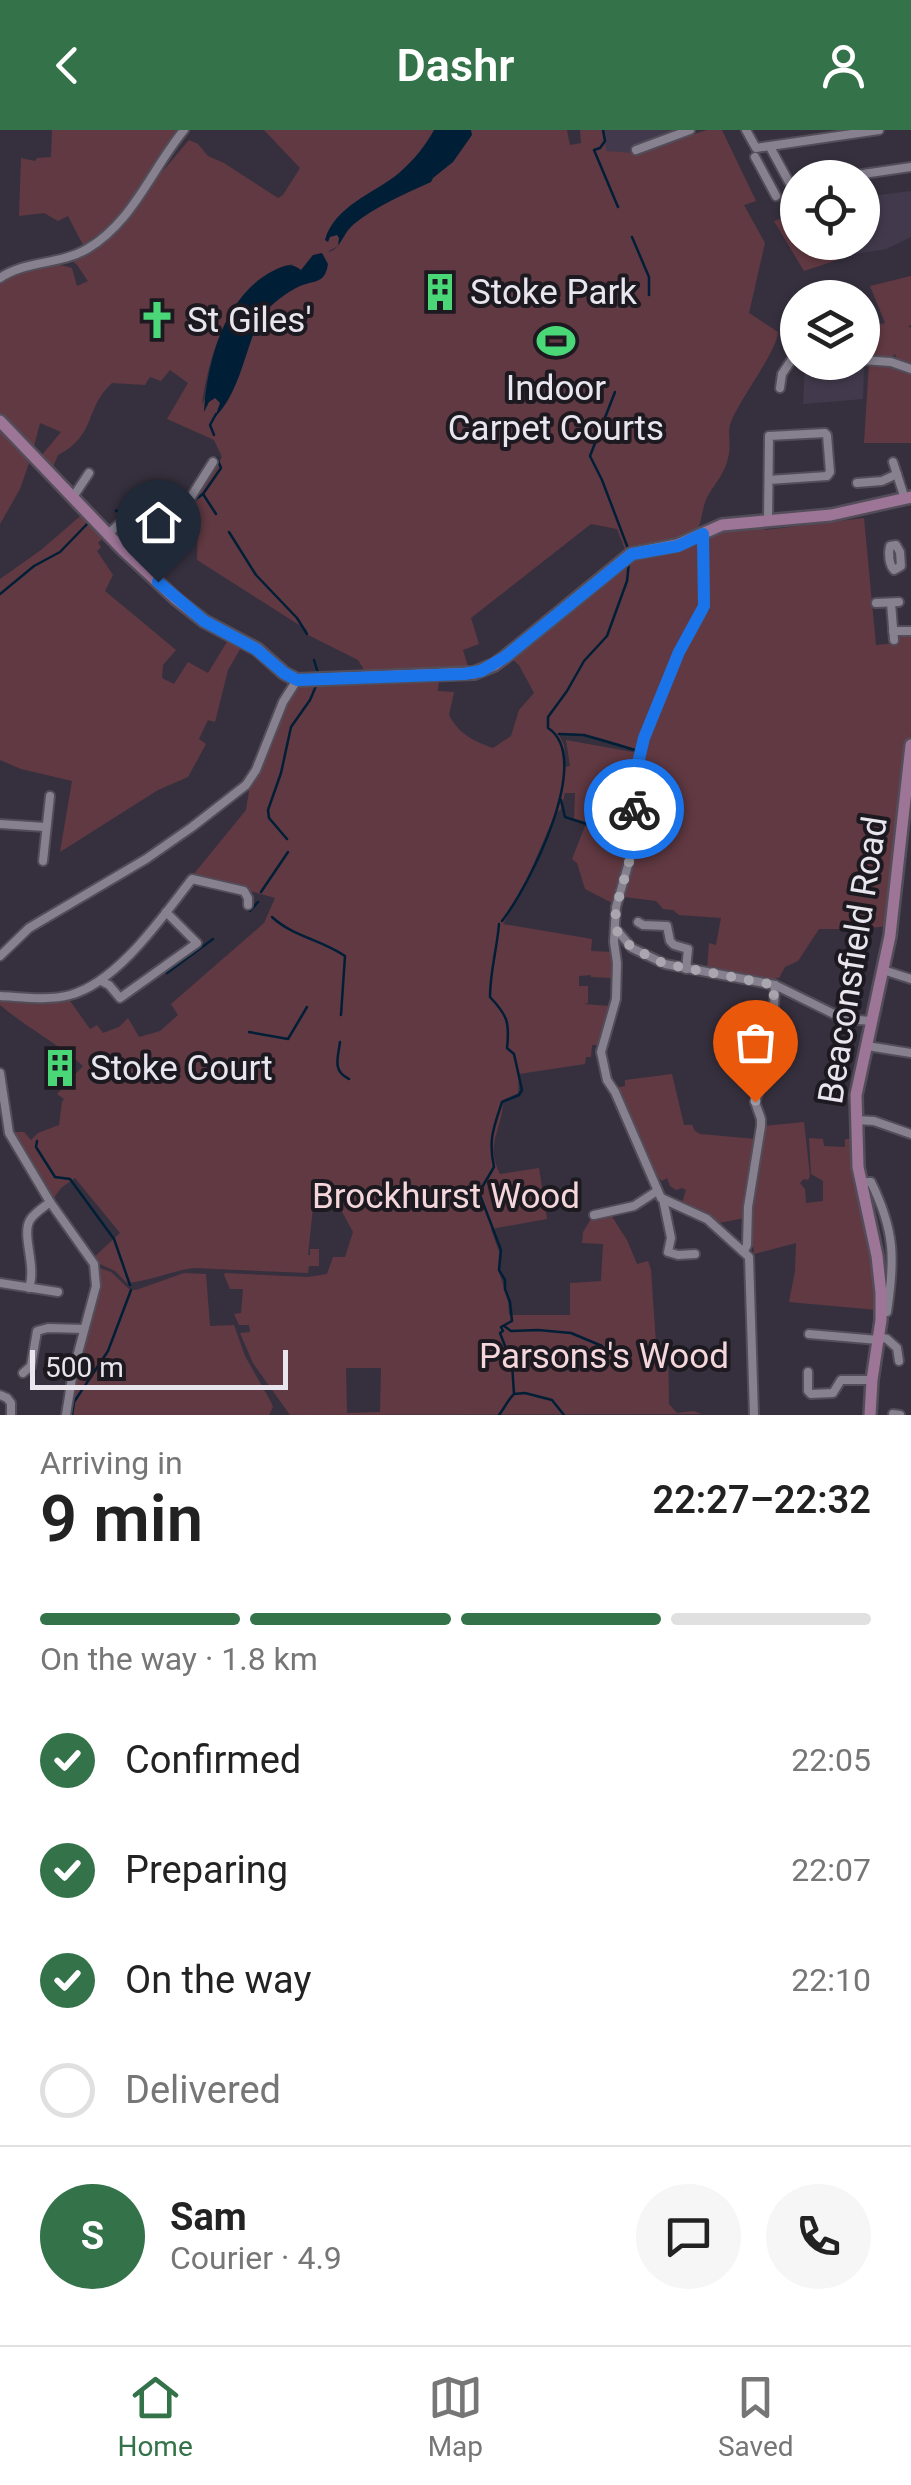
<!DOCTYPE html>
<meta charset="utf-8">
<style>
body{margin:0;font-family:Roboto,sans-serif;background:#f6f6f6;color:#222;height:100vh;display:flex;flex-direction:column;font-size:38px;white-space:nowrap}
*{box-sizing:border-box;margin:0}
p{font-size:32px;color:#767676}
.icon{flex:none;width:55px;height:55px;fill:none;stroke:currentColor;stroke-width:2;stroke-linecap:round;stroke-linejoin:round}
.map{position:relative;height:1285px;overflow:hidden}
.drawer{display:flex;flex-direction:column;background:#fff;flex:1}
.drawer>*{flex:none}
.controls{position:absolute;left:780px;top:30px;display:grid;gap:20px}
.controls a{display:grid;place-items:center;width:100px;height:100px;border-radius:50%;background:#fff;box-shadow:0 2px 8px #0004;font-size:50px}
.scale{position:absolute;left:30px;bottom:25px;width:258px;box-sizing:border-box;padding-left:10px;border:5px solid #e9e5ee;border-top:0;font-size:28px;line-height:35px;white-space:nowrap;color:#e9e5ee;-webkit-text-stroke:8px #1c1a20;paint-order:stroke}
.pin{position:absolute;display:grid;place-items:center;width:85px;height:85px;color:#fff;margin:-102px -42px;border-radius:50% 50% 50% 0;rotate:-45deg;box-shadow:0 0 10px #0007}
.pin .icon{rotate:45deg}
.courier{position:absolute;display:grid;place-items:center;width:100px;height:100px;margin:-50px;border:8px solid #1a73e8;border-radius:50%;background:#fff;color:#222;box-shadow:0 2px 12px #0007}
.summary em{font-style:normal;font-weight:600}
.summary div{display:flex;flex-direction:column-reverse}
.summary{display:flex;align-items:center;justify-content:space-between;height:170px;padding:0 40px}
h1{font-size:65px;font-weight:600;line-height:75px}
.bar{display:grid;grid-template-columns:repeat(4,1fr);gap:15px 10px;align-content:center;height:120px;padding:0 40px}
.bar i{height:12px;border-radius:8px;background:#e0e0e0}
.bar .active{background:#347349}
.bar p{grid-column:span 4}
.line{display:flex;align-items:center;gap:25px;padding:0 40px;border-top:2px solid #e0e0e0}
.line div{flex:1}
.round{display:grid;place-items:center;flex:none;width:105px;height:105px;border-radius:52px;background:#f6f6f6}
ol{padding:0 40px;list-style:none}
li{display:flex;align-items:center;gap:30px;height:110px}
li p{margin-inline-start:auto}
li .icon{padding:10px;border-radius:50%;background:#347349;color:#fff;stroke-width:4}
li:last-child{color:#767676}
li i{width:55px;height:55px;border:5px solid #e0e0e0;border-radius:50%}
header{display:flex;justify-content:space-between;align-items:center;height:130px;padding:0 40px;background:#347349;color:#fff;font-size:45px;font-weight:600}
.tab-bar{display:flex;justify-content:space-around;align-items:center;height:140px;border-top:2px solid #e0e0e0;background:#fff;font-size:28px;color:#767676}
.tab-bar a{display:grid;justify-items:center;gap:5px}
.tab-bar .active{color:#347349}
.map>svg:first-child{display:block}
</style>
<header><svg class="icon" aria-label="back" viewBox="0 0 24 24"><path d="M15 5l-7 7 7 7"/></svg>Dashr<svg class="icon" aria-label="person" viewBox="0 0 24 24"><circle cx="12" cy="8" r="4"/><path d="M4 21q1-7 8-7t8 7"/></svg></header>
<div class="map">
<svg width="911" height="1285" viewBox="0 0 911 1285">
<rect width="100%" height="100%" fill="#36303e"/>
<!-- built -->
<g fill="#423a4c">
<polygon points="585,0 687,0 688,6 661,16 647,26 587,21"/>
<polygon points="911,61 911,107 886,119 856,124 837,130 833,113 862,112 863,67"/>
<polygon points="817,232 864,233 863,269 803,274 805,236"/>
</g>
<!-- green -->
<g fill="#613942" fill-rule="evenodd">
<polygon points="52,0 179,0 119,89 83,115 68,86 58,91 44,83 19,86 21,28 35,31 37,28 51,27"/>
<path d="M264,0H567L570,15L581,13L580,0H604L606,21L634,23L707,0H722L756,71L744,75L765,113L749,183L778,202C777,221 740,269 731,292C727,301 731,313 729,323C726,342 718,349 709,364C700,378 704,395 692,408L626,422L617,399L591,394L471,488L479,514L463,520L469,540H413L366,543L358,530L306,504L307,500L197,430L198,386L194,374L222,327L214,310L167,289L188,253L170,240L161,251L150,247L145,255L112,253C84,278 97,305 58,325L52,339L42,325L61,302L40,293L33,320L0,286V150C24,137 45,129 72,138L77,156L88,151L77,135L70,129L128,90L151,55L189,10L198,14L208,26L224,33L278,68L283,65L300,38ZM293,134L254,186L202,274C209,222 233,146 293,134Z"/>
<polygon points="797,78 798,112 833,113 837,130 804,141 774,91 785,87 782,81"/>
<polygon points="911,146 911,195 908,196 911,198 911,236 897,229 895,224 890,228 863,227 863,198 885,193 870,156"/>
<polygon points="869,233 897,238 911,243 911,313 864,313"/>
<polygon points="0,298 31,327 20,359 0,394"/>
<polygon points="85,382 106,405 98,413 101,417 97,421 113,445 105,461 176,520 163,535 162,548 174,554 188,532 208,543 230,507 243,514 228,540 215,592 208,590 199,609 206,614 188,647 158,660 60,722 72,651 21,639 0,630 0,449 41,420"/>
<polygon points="864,388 876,515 896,513 900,503 911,503 911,603 890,796 858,799 819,799 798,831 785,837 779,848 776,848 773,852 707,841 709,813 716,815 721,788 679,785 673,780 663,779 656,771 624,767 636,719 635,658 641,623 681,524 705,484 710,480 707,414 711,403 760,394 765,400"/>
<path d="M691,412L701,413L703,471L638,620C612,611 586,602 558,603L564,615L565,637L570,636L566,610L638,623L633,635L629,658L630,722L621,738L612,773L585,759L577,733L572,729L585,696L626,709L628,704L574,689L575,663H565L561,679L555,684L524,756L503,794L592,809L591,821L613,822L615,845L611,848L591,847V845L579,846V856H588V873L584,874L610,876L597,915H592L591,927H586L585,934L519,944L518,963L503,970C503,1000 484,1013 500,1044L539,1038L547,1089L491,1099L499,1122L498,1139L508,1171L509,1185H570V1153L601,1151L603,1114L582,1113L583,1102L592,1087L609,1082L627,1110L637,1134L648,1131L651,1140L656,1213L668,1214L669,1274L677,1283L693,1281L702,1284L290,1285L253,1233L240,1203L250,1202L249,1195H239L234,1184L241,1183L243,1159H230L224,1145L225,1143L308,1147L327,1144L333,1127H345L353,1102L340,1078L338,1063L314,1068L308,1125H310V1119H319V1136H309L308,1143L194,1138C171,1141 150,1151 127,1153L115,1141L91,1130L120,1103L75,1048L61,1058L51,1072L11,1002H24L31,1010L38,1003L59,995L62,972L64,969L57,964L83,936C56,912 27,898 0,875V869L68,868L90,899L97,895L103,903L119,897L128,888L139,907L160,901L178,885L171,874L264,793L275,768L193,745L246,680L250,655L296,554L439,547L438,561L454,562L449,585C459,604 473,611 493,618L511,606L519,580L534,563L519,535L509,526L626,430ZM346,1238H381L380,1282L347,1283Z"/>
<path d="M672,944L684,995H692L695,1001L700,1004L757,1009L745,1088L719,1093L701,1081L682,1073L686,1060L682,1058L676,1060L670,1056L667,1048L662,1051C648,1039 645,1022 638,1005C631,989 623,974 615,958L625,956V950Z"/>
<path d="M804,992L810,1046L808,1050L804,1049L800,1053L805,1059L806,1073L823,1071V1051L811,1044L809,1008L823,1009L824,1016L845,1017V1009H853C848,1049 865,1086 872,1125C875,1143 876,1161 877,1180L789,1172L795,1141L796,1113L754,1124L750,1088L764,996Z"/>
<polygon points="97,1137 111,1142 129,1159 136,1160 184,1143 206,1144 210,1196 234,1195 245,1226 271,1272 273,1277 269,1285 68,1285"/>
</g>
<!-- water -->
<g fill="#001f37">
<path d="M434,0H471L472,5L453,32L433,48L431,52C405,64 376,76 354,94C342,104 342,118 328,122L338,116L339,108L337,105L330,107L328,112L325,110C334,76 375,63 399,43C414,30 425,16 434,0Z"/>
<path d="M322,123L328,134C325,154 315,150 300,156C287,162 271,174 262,186C257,192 255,200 252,208C243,233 235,268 215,287L220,273L215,268L209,272L204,282C207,232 224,166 273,141C284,135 292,132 301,140L313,125Z"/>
</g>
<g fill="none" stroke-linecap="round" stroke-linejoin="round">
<!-- stream -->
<g stroke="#001f37" stroke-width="2.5">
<polyline points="603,0 605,11 600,18 594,20 618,77"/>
<polyline points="632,107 649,147 649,165"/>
<polyline points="615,262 590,326 602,350 629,421"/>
<polyline points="214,305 210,295 216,284"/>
<polyline points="203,364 216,384"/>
<polyline points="192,372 203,364 221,338 217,328"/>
<polyline points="116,381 164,370 173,372"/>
<polyline points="229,402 256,445 297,488 307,504"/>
<polyline points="0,464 34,436 60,422 91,390"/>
<polyline points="314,530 318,543"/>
<polyline points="559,604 584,605 635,620"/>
<polyline points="561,670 565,687 627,707"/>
<polyline points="287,709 269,688 268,680 281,643 291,597 310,570 316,556"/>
<polyline points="261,762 288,722"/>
<polyline points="250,781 258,772"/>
<path d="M272,787C292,806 322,810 345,826L341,885"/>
<path d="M502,791C528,758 595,628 548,598V587L567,561L584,531L607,506L627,451L629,432"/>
<path d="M499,794C497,819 490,842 490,867C507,885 510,892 507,918L514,924L522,960L519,965L502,972C494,997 488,1009 494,1037L481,1059L480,1065L501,1120L499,1140L505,1150V1159L510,1172L512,1191L501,1197L503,1201L500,1203L512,1234L514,1264C510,1267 503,1280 499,1285"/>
<polyline points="167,843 213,809"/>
<polyline points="249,902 288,909 307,877"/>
<path d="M340,912C338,928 332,941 349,949"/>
<polyline points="37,1011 36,1017 55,1047 70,1049 114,1109 130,1155"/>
<polyline points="504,1196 511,1201 538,1200 571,1203 602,1216"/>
<polyline points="514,1264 525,1263 552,1270 564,1285"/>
<polyline points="72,1285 74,1272 108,1221 131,1160"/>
</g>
<!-- minor casing -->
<g stroke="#534d59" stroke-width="12">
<g id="minor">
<polyline points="746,0 756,18 879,0"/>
<polyline points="770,17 789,52 798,54"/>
<polyline points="636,20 690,0"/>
<polyline points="755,27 776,66"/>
<polyline points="836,48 911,37"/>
<path d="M0,148C26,130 60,135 87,119C133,92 151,40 184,0"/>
<polyline points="862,230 891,232 911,239"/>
<polyline points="780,258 782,244 798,220"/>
<polyline points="893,332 905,369"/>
<polyline points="857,353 882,351 897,344"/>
<polyline points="73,367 89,343"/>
<polyline points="768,392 769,306 825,303 827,305 830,342 827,346 769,350"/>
<polyline points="703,403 704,477 679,522 644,608 636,639 633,670 635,711 616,777 614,812 617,833 616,869 601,922 607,950 615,962 661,1068 707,1089 749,1127 754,1285"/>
<polyline points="108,404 118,395 141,384 185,373 191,367 213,332"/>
<path d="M896,415L900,422L901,436L894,440C889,435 888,423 890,416Z"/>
<polyline points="876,473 899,472"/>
<polyline points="891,473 894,510"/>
<polyline points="893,501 911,501"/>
<polyline points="0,694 45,697"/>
<polyline points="43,731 50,666"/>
<polyline points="638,792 643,795 667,796 670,811 674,815 688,819 686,839"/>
<polyline points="615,798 632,818 665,834 775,855 844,889 872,891"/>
<polyline points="0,826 29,798 146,729 192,697 246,655 256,640 283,572 297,550"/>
<polyline points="883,840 911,849"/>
<polyline points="101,851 109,855 120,868 197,813 166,782"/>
<path d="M0,866C22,867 48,871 70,865C118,852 162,787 192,749L244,761L248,768V775"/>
<polyline points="867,916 911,923"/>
<polyline points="0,943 9,1003 50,1072 94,1134 96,1156 73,1242 66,1285"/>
<polyline points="856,990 874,991 911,1004"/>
<path d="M860,1052H871C895,1101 895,1129 887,1182"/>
<polyline points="663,1069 671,1108 668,1122 678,1125 695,1124"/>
<polyline points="594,1085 634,1076 657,1061"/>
<polyline points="744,1121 747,1115 748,1077 761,996 761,989 755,972 772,920 775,855"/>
<polyline points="0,1153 58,1162"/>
<path d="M29,1158C37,1136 21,1105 30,1090C34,1083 44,1077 50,1072"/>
<polyline points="809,1204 878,1210"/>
<polyline points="879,1207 887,1209 897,1218 899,1231"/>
<polyline points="808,1242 808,1261 811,1264 833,1263 841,1250 872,1250"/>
<polyline points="23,1243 31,1236 37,1201 48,1198 84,1199"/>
<polyline points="0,1265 7,1268 11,1273 11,1285"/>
<polyline points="893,1284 900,1285"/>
</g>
</g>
<!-- major casing -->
<g stroke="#534d59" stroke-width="16">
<g id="major">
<polyline points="0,291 123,420 176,469 204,491 257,519 284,543 297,550 474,543 494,535 505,527 631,424 677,415 722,395 831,385 911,367"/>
<polyline points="870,1285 872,1250 881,1190 881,1163 877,1126 858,1037 856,965 890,806 911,615"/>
</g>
</g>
<!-- minor -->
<use href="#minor" stroke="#86808f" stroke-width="8"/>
<!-- major -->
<use href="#major" stroke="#9c7597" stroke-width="11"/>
</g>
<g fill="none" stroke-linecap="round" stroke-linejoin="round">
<!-- done -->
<polyline stroke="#aaa6b0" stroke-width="10" stroke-dasharray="0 18" points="634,679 635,711 616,778 615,798 619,804 632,818 665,834 774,855 772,920 755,972"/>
<!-- route -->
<polyline stroke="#1a73e8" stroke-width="12" points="158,452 204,491 256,519 284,543 297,550 464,544 481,541 505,527 632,424 678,416 703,404 704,476 679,522 644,608 633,655 634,679"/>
</g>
<!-- icons -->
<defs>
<g id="building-bare" transform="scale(3)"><path d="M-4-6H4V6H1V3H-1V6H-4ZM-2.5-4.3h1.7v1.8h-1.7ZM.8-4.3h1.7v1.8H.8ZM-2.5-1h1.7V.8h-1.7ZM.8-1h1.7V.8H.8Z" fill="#49d778" stroke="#1c1a20" stroke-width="2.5" paint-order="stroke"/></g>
<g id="church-bare" transform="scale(3)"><path d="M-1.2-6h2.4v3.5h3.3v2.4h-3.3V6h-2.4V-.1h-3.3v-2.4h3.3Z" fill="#49d778" stroke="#1c1a20" stroke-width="2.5" paint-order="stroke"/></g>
<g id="stadium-bare" transform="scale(3)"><path d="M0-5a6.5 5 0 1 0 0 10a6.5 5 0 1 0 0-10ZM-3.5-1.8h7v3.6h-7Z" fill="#49d778" stroke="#1c1a20" stroke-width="2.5" paint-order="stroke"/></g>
</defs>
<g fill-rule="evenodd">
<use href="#building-bare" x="440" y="162"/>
<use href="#church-bare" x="157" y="190"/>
<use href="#stadium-bare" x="556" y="211"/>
<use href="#building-bare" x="60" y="938"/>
</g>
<g text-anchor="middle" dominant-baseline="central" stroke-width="8" stroke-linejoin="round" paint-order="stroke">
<!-- poi labels -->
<g font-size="35" fill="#e9e5ee" stroke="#1c1a20" text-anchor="start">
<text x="470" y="162">Stoke Park</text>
<text x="187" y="190">St Giles'</text>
<text x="556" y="258" text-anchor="middle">Indoor<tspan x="556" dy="40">Carpet Courts</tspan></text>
<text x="90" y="938">Stoke Court</text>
</g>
<!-- street labels -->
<g font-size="35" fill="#e9e5ee" stroke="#1c1a20">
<text transform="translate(853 830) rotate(-81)">Beaconsfield Road</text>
</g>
<!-- park labels -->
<g font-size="35" fill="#f5d6db" stroke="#1c1a20">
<text x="446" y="1066">Brockhurst Wood</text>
<text x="604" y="1226">Parsons's Wood</text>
</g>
</g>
</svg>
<div class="controls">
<a><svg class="icon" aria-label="locate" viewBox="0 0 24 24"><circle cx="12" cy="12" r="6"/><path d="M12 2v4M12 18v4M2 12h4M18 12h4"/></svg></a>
<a><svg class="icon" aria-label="layers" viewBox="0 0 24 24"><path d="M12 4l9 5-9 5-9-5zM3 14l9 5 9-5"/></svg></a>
</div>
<div class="scale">500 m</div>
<div class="pin" style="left:755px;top:972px;background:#ea580c"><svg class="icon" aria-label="bag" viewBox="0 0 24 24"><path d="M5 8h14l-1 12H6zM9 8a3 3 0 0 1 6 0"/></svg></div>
<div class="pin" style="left:158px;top:452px;background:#1f2937"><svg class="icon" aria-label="home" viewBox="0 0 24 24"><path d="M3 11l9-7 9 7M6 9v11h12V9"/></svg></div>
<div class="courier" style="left:634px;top:679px"><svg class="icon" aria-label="bike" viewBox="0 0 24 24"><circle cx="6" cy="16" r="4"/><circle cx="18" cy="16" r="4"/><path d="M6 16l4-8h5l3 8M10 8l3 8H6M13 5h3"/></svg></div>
</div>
<section class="drawer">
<div class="summary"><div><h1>9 min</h1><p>Arriving in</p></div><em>22:27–22:32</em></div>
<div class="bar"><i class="active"></i><i class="active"></i><i class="active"></i><i></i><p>On the way · 1.8 km</p></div>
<ol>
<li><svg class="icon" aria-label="check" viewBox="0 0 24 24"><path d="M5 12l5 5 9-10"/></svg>Confirmed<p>22:05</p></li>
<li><svg class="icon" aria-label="check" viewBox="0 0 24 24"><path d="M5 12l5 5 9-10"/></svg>Preparing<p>22:07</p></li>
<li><svg class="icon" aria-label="check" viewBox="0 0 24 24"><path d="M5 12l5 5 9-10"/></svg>On the way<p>22:10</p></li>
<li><i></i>Delivered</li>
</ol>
<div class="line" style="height:180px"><b class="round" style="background:#347349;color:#fff">S</b><div><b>Sam</b><p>Courier · 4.9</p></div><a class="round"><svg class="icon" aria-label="chat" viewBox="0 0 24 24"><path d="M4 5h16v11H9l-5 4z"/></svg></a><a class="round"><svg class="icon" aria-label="phone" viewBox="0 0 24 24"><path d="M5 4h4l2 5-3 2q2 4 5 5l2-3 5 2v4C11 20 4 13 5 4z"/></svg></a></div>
</section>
<nav class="tab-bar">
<a class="active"><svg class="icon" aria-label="home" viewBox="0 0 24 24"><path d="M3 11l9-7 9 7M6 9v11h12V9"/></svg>Home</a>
<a><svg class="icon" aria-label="map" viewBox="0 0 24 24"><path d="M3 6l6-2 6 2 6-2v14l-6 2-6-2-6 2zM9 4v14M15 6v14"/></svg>Map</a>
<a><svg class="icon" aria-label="saved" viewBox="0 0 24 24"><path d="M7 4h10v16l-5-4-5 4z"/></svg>Saved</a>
</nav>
